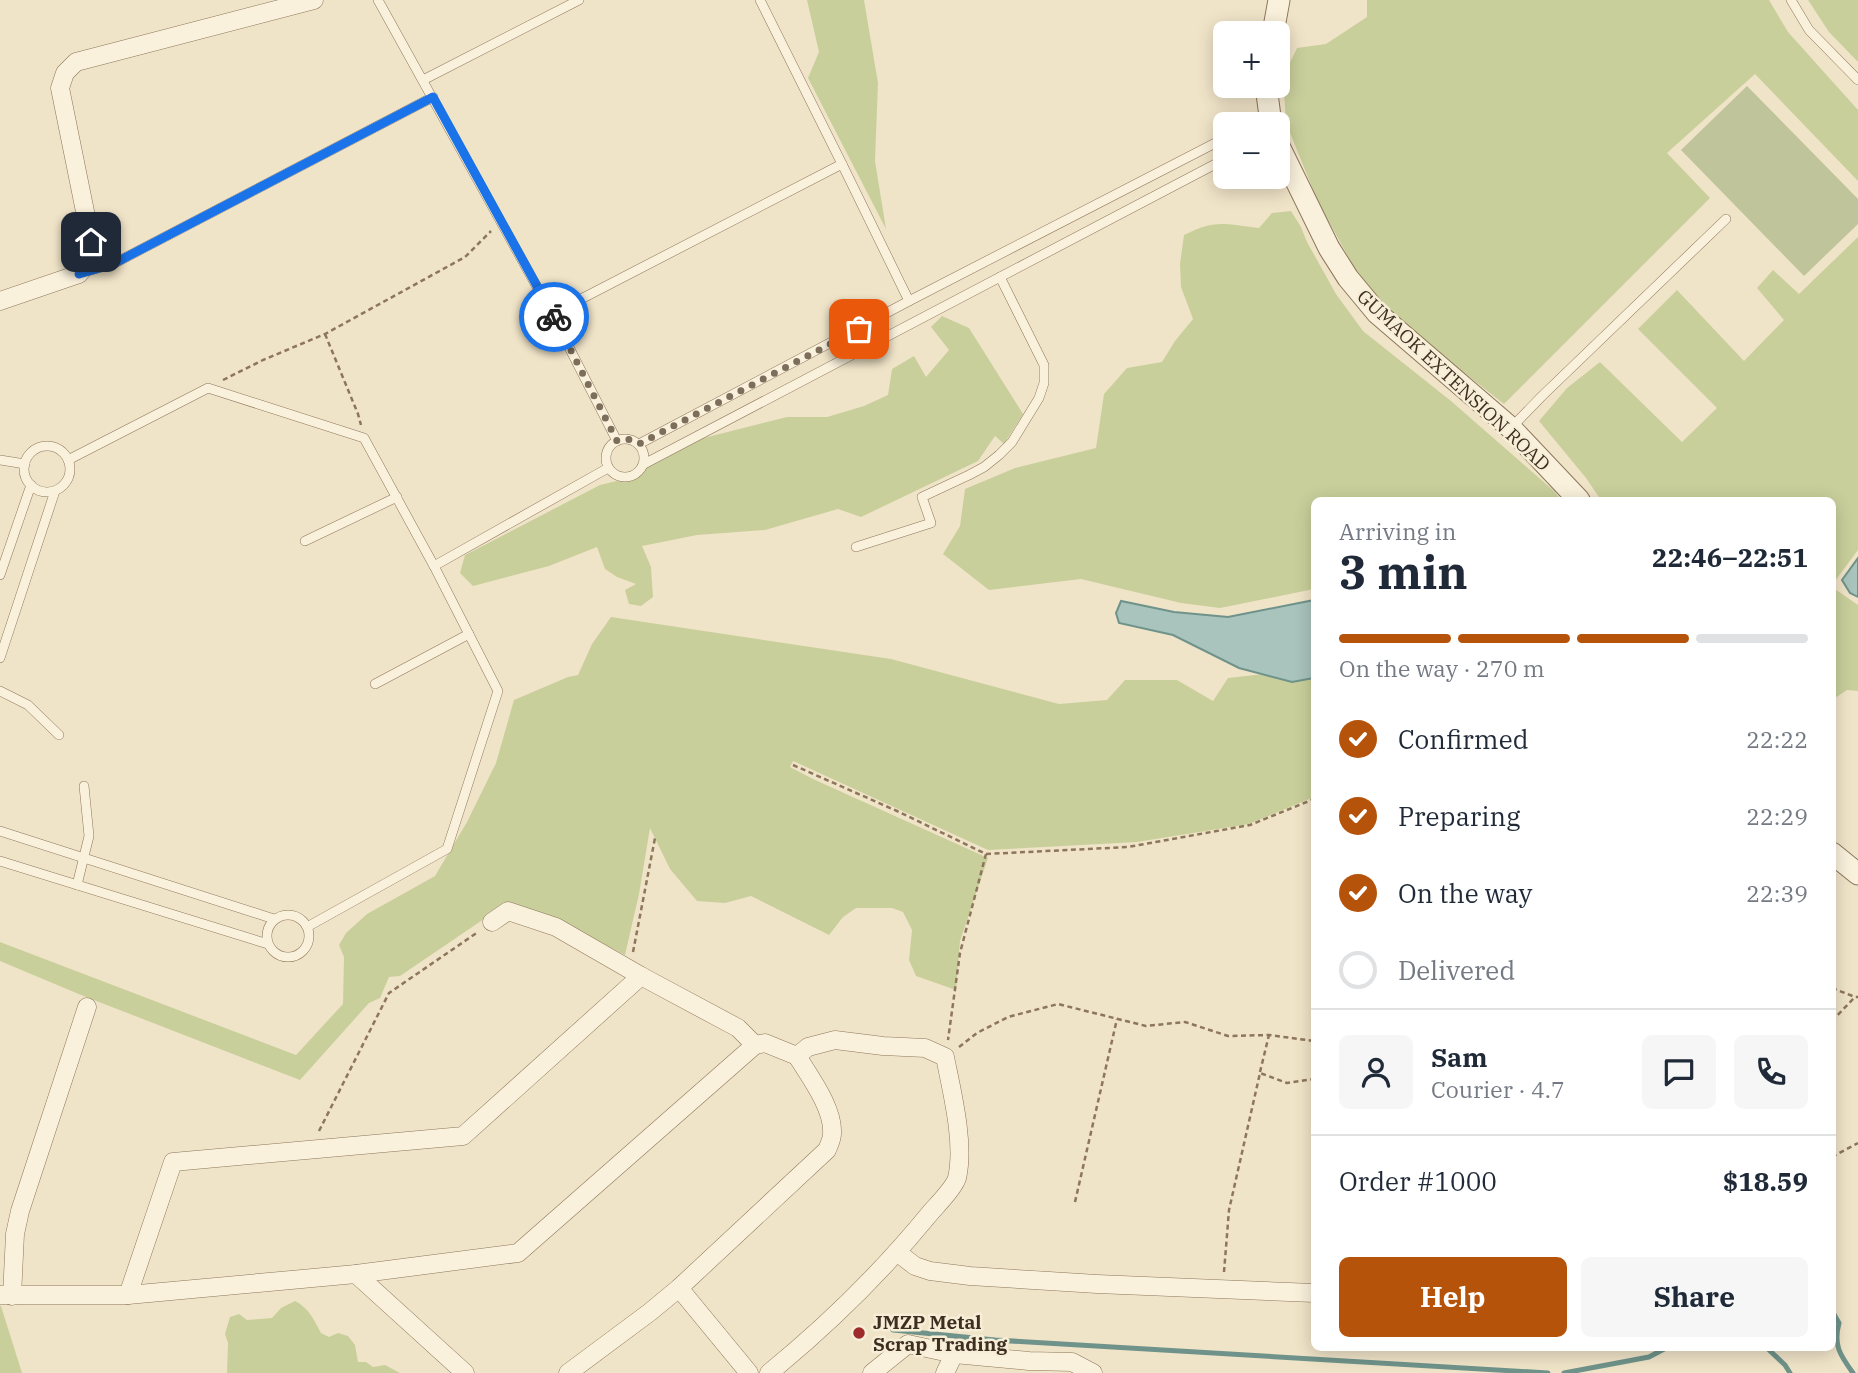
<!DOCTYPE html>
<meta charset="utf-8">
<style>
body{margin:0;font-family:"IBM Plex Serif",serif;background:#f6f6f7;color:#1f2937;height:100vh;display:flex;flex-direction:column;font-size:26px;white-space:nowrap}
*{box-sizing:border-box;margin:0}
p{font-size:23px;color:#747a83}
.icon{flex:none;width:38px;height:38px;fill:none;stroke:currentColor;stroke-width:2;stroke-linecap:round;stroke-linejoin:round}
.map{position:relative;flex:1;overflow:hidden}
.drawer{position:absolute;left:1311px;top:497px;width:525px;height:854px;display:flex;flex-direction:column;background:#fff;border-radius:10px;box-shadow:0 4px 18px #0003}
.drawer>*{flex:none}
.tools{position:absolute;left:1213px;top:21px;display:grid;gap:14px}
.tools a{display:grid;place-items:center;width:77px;height:77px;border-radius:10px;background:#fff;box-shadow:0 4px 18px #0003;font-size:35px}
.pin{position:absolute;display:grid;place-items:center;width:60px;height:60px;color:#fff;margin:-30px;border-radius:14px;box-shadow:0 4px 10px #0006}
.courier{position:absolute;display:grid;place-items:center;width:70px;height:70px;margin:-35px;border:5px solid #1a73e8;border-radius:50%;background:#fff;color:#222;box-shadow:0 2px 9px #0007}
.headline em{font-style:normal;font-weight:800}
.headline div{display:flex;flex-direction:column-reverse}
.headline{display:flex;align-items:center;justify-content:space-between;height:119px;padding:0 28px}
h1{font-size:46px;font-weight:800;line-height:52px}
.bar{display:grid;grid-template-columns:repeat(4,1fr);gap:10px 7px;align-content:center;height:84px;padding:0 28px}
.bar i{height:9px;border-radius:5px;background:#e0e1e3}
.bar .active{background:#b45309}
.bar p{grid-column:span 4}
.line{display:flex;align-items:center;gap:18px;padding:0 28px;border-top:2px solid #e0e1e3}
.line div{flex:1}
.round{display:grid;place-items:center;flex:none;width:74px;height:74px;border-radius:10px;background:#f6f6f7}
ol{padding:0 28px;list-style:none}
li{display:flex;align-items:center;gap:21px;height:77px}
li p{margin-inline-start:auto}
li .icon{padding:7px;border-radius:50%;background:#b45309;color:#fff;stroke-width:4}
li:last-child{color:#747a83}
li i{width:38px;height:38px;border:4px solid #e0e1e3;border-radius:50%}
.cta{display:flex;gap:14px;margin-top:auto;padding:14px 28px}
.cta a{flex:1;height:80px;border-radius:10px;background:#b45309;color:#fff;font-size:28px;font-weight:800;line-height:80px;text-align:center}
.cta a+a{background:#f6f6f7;color:#1f2937}
.map>svg:first-child{display:block}
</style>
<div class="map">
<svg width="1858" height="1373" viewBox="0 0 1858 1373">
<rect width="100%" height="100%" fill="#f0e4c8"/>
<!-- green -->
<g fill="#c9cf9b">
<polygon points="807,0 864,0 878,83 875,161 886,229 808,78 819,52"/>
<polygon points="1367,0 1769,0 1788,32 1858,110 1858,181 1755,74 1667,153 1710,198 1504,404 1421,339 1361,280 1318,202 1286,123 1283,77 1297,48 1326,44 1367,17"/>
<polygon points="1808,0 1858,0 1858,62 1829,32"/>
<path d="M1291,211L1301,227L1307,242L1336,294L1363,331L1451,401L1554,491L1561,500H1314V589L1220,608L1181,603L1081,579L989,590L943,554L960,526L965,489L1015,468L1096,448L1104,394L1127,368L1162,362L1175,341L1193,319L1181,287L1180,264L1184,235C1216,219 1224,224 1259,228L1272,213Z"/>
<polygon points="1858,237 1858,550 1832,585 1832,500 1601,500 1586,478 1539,421 1567,388 1600,362 1682,442 1717,408 1638,329 1677,290 1744,361 1784,320 1757,288 1773,270 1799,294"/>
<polygon points="942,316 969,328 1023,414 1004,444 995,436 978,461 861,517 838,509 765,530 697,535 642,546 651,567 653,597 641,606 629,604 625,590 636,584 617,577 605,569 597,547 549,566 473,586 460,573 465,555 600,485 629,478 684,443 787,417 827,417 864,406 888,395 892,369 914,356 926,377 949,350 931,327"/>
<polygon points="1832,587 1858,605 1858,691 1847,690 1832,700"/>
<polygon points="611,617 891,659 1059,704 1107,700 1125,680 1177,680 1213,701 1228,678 1264,674 1292,681 1314,678 1314,797 1249,824 1137,842 988,850 793,761 790,767 813,779 988,858 960,941 956,990 916,976 909,960 912,930 903,912 892,908 856,908 843,917 829,935 751,896 725,903 697,901 670,869 650,828 639,894 625,955 560,921 506,904 400,976 389,977 380,998 369,1003 300,1080 81,995 0,961 0,942 296,1055 343,1004 344,957 339,945 346,933 367,914 435,876 467,822 496,763 514,700 568,677 578,675 592,644"/>
<path d="M295,1301C309,1308 314,1320 321,1333L329,1337L338,1333L348,1336L355,1345L358,1362H366L373,1367L385,1365L400,1373H227L228,1343L225,1334L230,1317L239,1314L247,1320L272,1318L281,1308Z"/>
<polygon points="0,1306 1,1306 22,1373 0,1373"/>
</g>
<!-- cemetery -->
<polygon fill="#bfc49a" points="1747,86 1858,199 1858,224 1804,276 1681,150"/>
<!-- water -->
<g fill="#a9c4bc" stroke="#6f938a" stroke-width="2">
<polygon points="1858,558 1858,597 1850,593 1842,580"/>
<polygon points="1314,600 1314,678 1292,682 1239,668 1173,635 1119,623 1116,613 1121,601 1174,612 1228,617"/>
</g>
<g fill="none" stroke-linecap="round" stroke-linejoin="round">
<!-- stream -->
<g stroke="#6f938a" stroke-width="5">
<path d="M1832,1311L1839,1323C1833,1345 1840,1355 1853,1373"/>
<polyline points="893,1330 995,1340 1548,1373"/>
<polyline points="1767,1348 1785,1365 1790,1373"/>
<polyline points="1564,1373 1649,1357 1666,1348"/>
</g>
<!-- service casing -->
<g stroke="#8d765c" stroke-width="10">
<g id="service">
<polyline points="378,0 552,314 617,441"/>
<polyline points="760,0 842,164 909,301 1225,138"/>
<polyline points="1791,0 1809,30 1858,80"/>
<polyline points="423,80 579,0"/>
<polyline points="1250,124 1268,114"/>
<polyline points="84,272 113,264 433,97"/>
<polyline points="552,314 842,164"/>
<polyline points="1511,428 1542,396 1726,219"/>
<circle cx="625" cy="458" r="19"/>
<polyline points="639,444 909,301"/>
<circle cx="47" cy="469" r="23"/>
<polyline points="0,460 25,464"/>
<polyline points="68,460 208,388 364,438 434,566 498,691 447,849 307,927"/>
<polyline points="644,464 1225,159"/>
<polyline points="305,541 397,497"/>
<polyline points="856,547 931,523 922,497 969,475 984,467 999,455 1012,442 1039,398 1044,383 1044,365 1000,277"/>
<polyline points="434,566 608,468"/>
<polyline points="0,575 31,485"/>
<polyline points="0,658 55,491"/>
<polyline points="375,684 469,634"/>
<polyline points="0,691 28,705 59,735"/>
<polyline points="0,831 274,919"/>
<polyline points="0,861 268,944"/>
<polyline points="77,885 89,836 84,786"/>
<circle cx="288" cy="936" r="21"/>
</g>
</g>
<!-- minor casing -->
<g stroke="#8d765c" stroke-width="19">
<g id="minor">
<polyline points="0,301 79,274 90,260 91,241 60,88 65,73 76,62 314,0"/>
<polyline points="492,922 508,911 556,927 641,976 738,1028 755,1045"/>
<polyline points="898,1253 915,1266 930,1271 970,1276 1097,1284 1314,1293"/>
<polyline points="356,1274 465,1373"/>
<polyline points="679,1288 749,1373"/>
<path d="M0,1295H128L356,1274L518,1253L755,1045L765,1043L797,1056L808,1047L835,1040L883,1046L925,1048L945,1057C952,1092 965,1144 957,1178C954,1188 938,1204 931,1212C882,1272 829,1324 769,1373"/>
<polyline points="128,1295 173,1162 463,1136 641,976"/>
<polyline points="12,1296 15,1234 20,1211 87,1007"/>
<path d="M568,1373L650,1312L679,1288L827,1150C829,1145 832,1139 832,1134C834,1109 810,1077 797,1056"/>
<polyline points="872,1373 908,1344 954,1354 1029,1361 1072,1362 1093,1373"/>
<polyline points="945,1373 954,1354"/>
</g>
</g>
<!-- tertiary casing -->
<g stroke="#8d765c" stroke-width="23">
<g id="tertiary">
<polyline points="1273,33 1279,0"/>
<polyline points="1266,86 1271,124"/>
<polyline points="1278,144 1329,248 1348,278 1377,313 1511,428 1579,500"/>
<polyline points="1832,853 1858,874"/>
</g>
</g>
<!-- path -->
<g stroke="#8d765c" stroke-width="2.5" stroke-dasharray="5 3.5" stroke-linecap="butt">
<polyline points="325,334 358,414 361,425"/>
<polyline points="223,380 263,360 325,334 465,257 491,231"/>
<polyline points="793,765 897,811 986,854 960,953 948,1040"/>
<polyline points="986,854 1128,847 1250,825 1314,799"/>
<polyline points="633,952 655,838"/>
<polyline points="1832,988 1855,997 1858,997"/>
<polyline points="1832,1021 1855,997"/>
<polyline points="959,1047 977,1033 1008,1017 1058,1004 1146,1026 1185,1022 1228,1036 1269,1035 1314,1041"/>
<polyline points="1260,1072 1269,1035"/>
<polyline points="319,1131 389,993 478,932"/>
<polyline points="1832,1157 1858,1143"/>
<polyline points="1075,1202 1117,1019"/>
<polyline points="1224,1272 1229,1210 1260,1073 1287,1083 1314,1079"/>
</g>
<!-- service -->
<use href="#service" stroke="#faf1dc" stroke-width="9"/>
<!-- minor -->
<use href="#minor" stroke="#faf1dc" stroke-width="18"/>
<!-- tertiary -->
<use href="#tertiary" stroke="#faf1dc" stroke-width="21"/>
</g>
<g fill="none" stroke-linecap="round" stroke-linejoin="round">
<!-- done -->
<path stroke="#7c6e5b" stroke-width="7" stroke-dasharray="0 12.6" d="M554,317L617,441C626,438 631,439 639,444L859,329"/>
<!-- route -->
<polyline stroke="#1a73e8" stroke-width="9" points="91,242 90,260 79,274 113,264 433,97 554,317"/>
</g>
<!-- markers -->
<circle fill="#9e2a2b" stroke="#f7eed8" stroke-width="2.5" cx="859" cy="1333" r="7"/>
<g text-anchor="middle" dominant-baseline="central" stroke-width="5" stroke-linejoin="round" paint-order="stroke">
<!-- street labels -->
<g font-size="19" fill="#3d2e20" stroke="#f7eed8">
<text transform="translate(1454 380) rotate(43)">GUMAOK EXTENSION ROAD</text>
</g>
<!-- poi labels -->
<g font-size="19" font-weight="bold" fill="#3d2e20" stroke="#f7eed8" text-anchor="start">
<text x="873" y="1322">JMZP Metal<tspan x="873" dy="22">Scrap Trading</tspan></text>
</g>
</g>
</svg>
<div class="tools">
<a>+</a>
<a>−</a>
</div>
<div class="pin" style="left:859px;top:329px;background:#ea580c"><svg class="icon" aria-label="bag" viewBox="0 0 24 24"><path d="M5 8h14l-1 12H6zM9 8a3 3 0 0 1 6 0"/></svg></div>
<div class="pin" style="left:91px;top:242px;background:#1f2937"><svg class="icon" aria-label="home" viewBox="0 0 24 24"><path d="M3 11l9-7 9 7M6 9v11h12V9"/></svg></div>
<div class="courier" style="left:554px;top:317px"><svg class="icon" aria-label="bike" viewBox="0 0 24 24"><circle cx="6" cy="16" r="4"/><circle cx="18" cy="16" r="4"/><path d="M6 16l4-8h5l3 8M10 8l3 8H6M13 5h3"/></svg></div>
<section class="drawer">
<div class="headline"><div><h1>3 min</h1><p>Arriving in</p></div><em>22:46–22:51</em></div>
<div class="bar"><i class="active"></i><i class="active"></i><i class="active"></i><i></i><p>On the way · 270 m</p></div>
<ol>
<li><svg class="icon" aria-label="check" viewBox="0 0 24 24"><path d="M5 12l5 5 9-10"/></svg>Confirmed<p>22:22</p></li>
<li><svg class="icon" aria-label="check" viewBox="0 0 24 24"><path d="M5 12l5 5 9-10"/></svg>Preparing<p>22:29</p></li>
<li><svg class="icon" aria-label="check" viewBox="0 0 24 24"><path d="M5 12l5 5 9-10"/></svg>On the way<p>22:39</p></li>
<li><i></i>Delivered</li>
</ol>
<div class="line" style="height:126px"><a class="round"><svg class="icon" aria-label="person" viewBox="0 0 24 24"><circle cx="12" cy="8" r="4"/><path d="M4 21q1-7 8-7t8 7"/></svg></a><div><b>Sam</b><p>Courier · 4.7</p></div><a class="round"><svg class="icon" aria-label="chat" viewBox="0 0 24 24"><path d="M4 5h16v11H9l-5 4z"/></svg></a><a class="round"><svg class="icon" aria-label="phone" viewBox="0 0 24 24"><path d="M5 4h4l2 5-3 2q2 4 5 5l2-3 5 2v4C11 20 4 13 5 4z"/></svg></a></div>
<div class="line" style="height:91px"><div>Order #1000</div><b>$18.59</b></div>
<div class="cta"><a>Help</a><a>Share</a></div>
</section>
</div>
